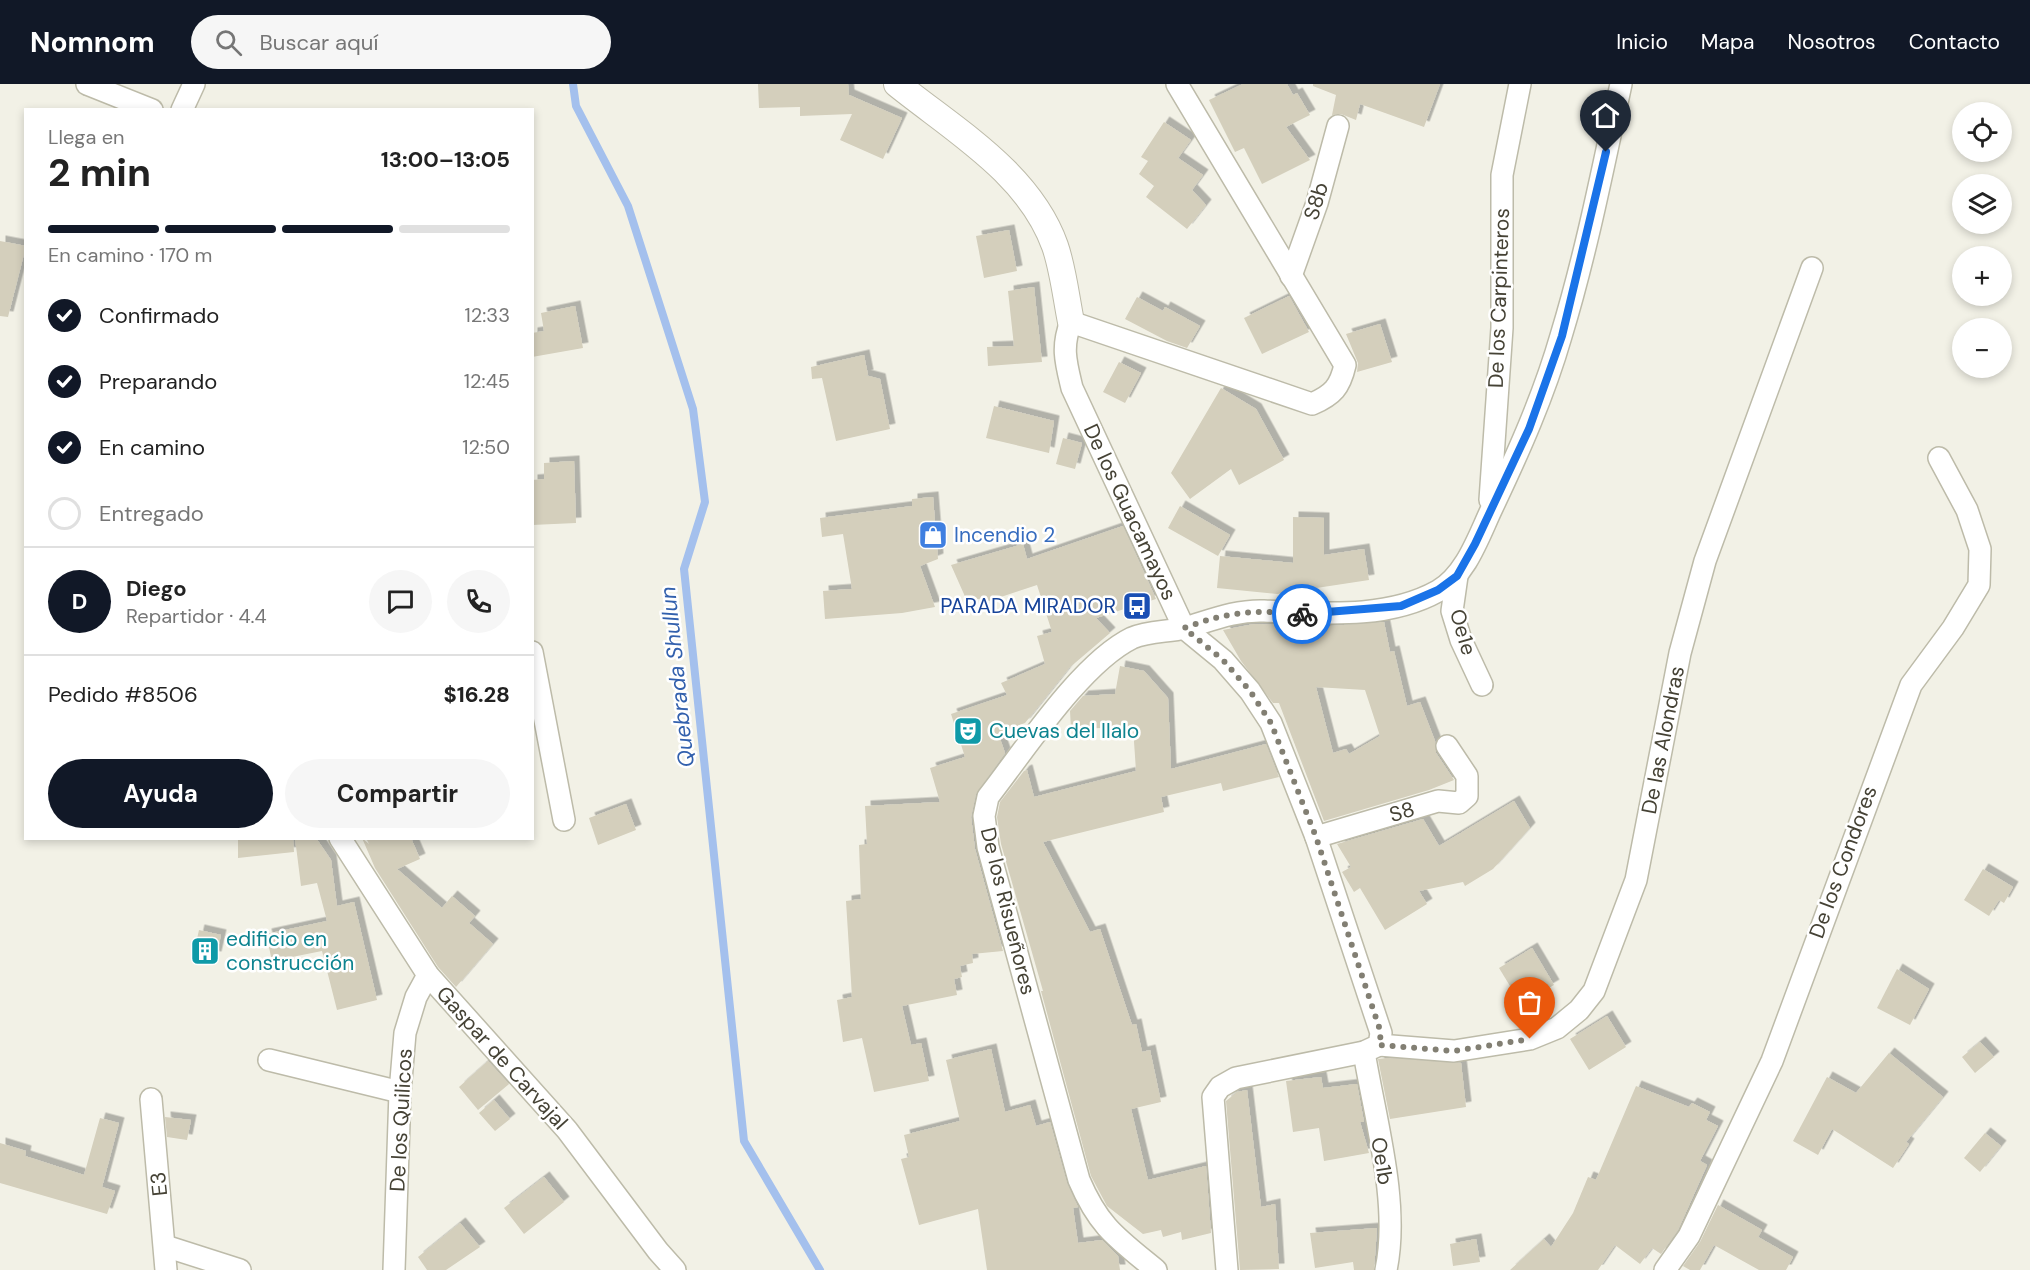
<!DOCTYPE html>
<html lang="es">
<meta charset="utf-8">
<style>
body{margin:0;font-family:"DM Sans",sans-serif;background:#f6f6f6;color:#222;height:100vh;display:flex;flex-direction:column;font-size:22px;white-space:nowrap}
*{box-sizing:border-box;margin:0}
p{font-size:20px;color:#767676}
.icon{flex:none;width:33px;height:33px;fill:none;stroke:currentColor;stroke-width:2;stroke-linecap:round;stroke-linejoin:round}
.map{position:relative;flex:1;overflow:hidden}
.side{position:absolute;left:24px;top:24px;width:510px;height:732px;display:flex;flex-direction:column;background:#fff;border-radius:0px;box-shadow:0 3px 9px #0003}
.side>*{flex:none}
.fabs{position:absolute;left:1952px;top:18px;display:grid;gap:12px}
.fabs a{display:grid;place-items:center;width:60px;height:60px;border-radius:50%;background:#fff;box-shadow:0 3px 9px #0003;font-size:30px}
.pin{position:absolute;display:grid;place-items:center;width:51px;height:51px;color:#fff;margin:-62px -26px;border-radius:50% 50% 50% 0;rotate:-45deg;box-shadow:0 0 6px #0007}
.pin .icon{rotate:45deg}
.courier{position:absolute;display:grid;place-items:center;width:60px;height:60px;margin:-30px;border:4px solid #1a73e8;border-radius:50%;background:#fff;color:#222;box-shadow:0 2px 8px #0007}
.summary em{font-style:normal;font-weight:700}
.summary div{display:flex;flex-direction:column-reverse}
.summary{display:flex;align-items:center;justify-content:space-between;height:102px;padding:0 24px}
h1{font-size:39px;font-weight:700;line-height:45px}
.bar{display:grid;grid-template-columns:repeat(4,1fr);gap:9px 6px;align-content:center;height:72px;padding:0 24px}
.bar i{height:8px;border-radius:4px;background:#e0e0e0}
.bar .current{background:#111827}
.bar p{grid-column:span 4}
.line{display:flex;align-items:center;gap:15px;padding:0 24px;border-top:2px solid #e0e0e0}
.line div{flex:1}
.round{display:grid;place-items:center;flex:none;width:63px;height:63px;border-radius:32px;background:#f6f6f6}
ol{padding:0 24px;list-style:none}
li{display:flex;align-items:center;gap:18px;height:66px}
li p{margin-inline-start:auto}
li .icon{padding:6px;border-radius:50%;background:#111827;color:#fff;stroke-width:4}
li:last-child{color:#767676}
li i{width:33px;height:33px;border:3px solid #e0e0e0;border-radius:50%}
.action{display:flex;gap:12px;margin-top:auto;padding:12px 24px}
.action a{flex:1;height:69px;border-radius:36px;background:#111827;color:#fff;font-size:24px;font-weight:700;line-height:69px;text-align:center}
.action a+a{background:#f6f6f6;color:#222}
header{display:flex;align-items:center;gap:36px;box-sizing:border-box;height:84px;padding:0 30px;background:#111827;color:#fff}
header strong{font-size:28px}
nav{display:flex;gap:33px;margin-inline-start:auto;font-size:21px}
.search{width:420px;height:54px;background:#f6f6f6;display:flex;align-items:center;gap:15px;box-sizing:border-box;padding:0 21px;border-radius:33px;color:#767676;font-size:22px}
.map>svg:first-child{display:block}
</style>
<header>
<strong>Nomnom</strong>
<div class="search"><svg class="icon" aria-label="search" viewBox="0 0 24 24"><circle cx="10" cy="10" r="6"/><path d="M15 15l6 6"/></svg>Buscar aquí</div>
<nav><a>Inicio</a><a>Mapa</a><a>Nosotros</a><a>Contacto</a></nav>
</header>
<div class="map">
<svg width="2030" height="1186" viewBox="0 0 2030 1186">
<defs>
<filter id="shadow"><feDropShadow dx="5.5" dy="-5.5" stdDeviation="0" flood-color="#0004"/></filter>
</defs>
<rect width="100%" height="100%" fill="#f2f1e6"/>
<g fill="none" stroke-linecap="round" stroke-linejoin="round">
<!-- stream -->
<polyline stroke="#a4c0ed" stroke-width="8" points="573,0 576,22 628,122 693,325 705,418 684,485 744,1057 820,1186"/>
</g>
<!-- building -->
<g fill="#d4cfbc" fill-rule="evenodd" filter="url(#shadow)">
<polygon points="758,0 848,0 849,11 902,34 883,75 840,56 852,30 800,32 800,23 759,24"/>
<polygon points="1243,0 1287,0 1293,11 1297,9 1310,31 1286,43 1310,76 1262,100 1244,64 1235,68 1209,16"/>
<polygon points="1313,0 1440,0 1424,43 1360,20 1356,36 1341,30 1332,31 1336,11 1313,2"/>
<polygon points="1164,38 1191,56 1178,74 1203,91 1192,106 1206,121 1187,145 1146,113 1154,102 1139,90 1148,77 1141,73"/>
<polygon points="1009,146 1017,187 984,194 976,152"/>
<polygon points="0,157 26,162 8,233 0,232"/>
<polygon points="1034,203 1042,278 988,282 987,263 1014,262 1008,207"/>
<polygon points="1289,212 1309,248 1262,270 1244,234"/>
<polygon points="1137,213 1163,227 1165,223 1200,242 1187,264 1167,257 1125,235"/>
<polygon points="575,222 583,264 532,273 532,249 544,247 541,229"/>
<polygon points="1380,240 1392,278 1357,288 1358,279 1346,250"/>
<polygon points="864,271 868,291 865,291 880,295 890,345 836,357 822,294 812,295 811,283"/>
<polygon points="1119,278 1141,289 1125,319 1103,308"/>
<polygon points="1221,304 1256,325 1284,376 1239,401 1231,385 1190,415 1171,389"/>
<polygon points="994,322 1054,337 1049,369 986,354"/>
<polygon points="1063,354 1082,359 1075,385 1056,380"/>
<polygon points="574,377 576,439 532,441 532,396 544,395 544,379"/>
<polygon points="933,413 938,475 920,482 935,523 902,529 825,535 823,507 852,505 843,450 822,453 820,434 912,422 912,415"/>
<polygon points="1180,422 1230,451 1218,472 1168,444"/>
<polygon points="1293,433 1324,434 1324,471 1364,465 1369,496 1277,510 1217,504 1220,472 1293,479"/>
<polygon points="1123,442 1156,515 1096,534 1110,549 1069,584 1025,639 998,649 1005,669 976,710 971,733 975,765 1003,867 972,870 973,879 960,882 962,893 954,895 957,911 902,922 911,961 921,959 929,997 874,1008 862,954 843,958 837,916 852,913 846,817 861,815 859,761 867,760 865,722 940,718 930,684 965,673 951,630 1007,611 1001,599 1045,580 1037,552 1052,548 1037,501 986,518 984,514 967,517 951,481 1023,460 1027,475"/>
<path d="M1384,538L1390,568L1394,567L1407,622L1420,618L1435,657L1436,669L1454,696L1429,706L1324,737L1279,619H1273L1241,577L1223,546L1254,540L1330,542ZM1316,603L1365,606L1380,652L1349,670L1346,665L1333,669Z"/>
<polygon points="1120,582 1144,587 1168,614 1171,685 1266,660 1279,693 1223,707 1221,699 1161,713 1164,728 1043,758 1090,848 1100,845 1132,941 1136,940 1142,968 1150,966 1161,1018 1131,1025 1148,1096 1206,1082 1211,1149 1182,1156 1181,1148 1163,1153 1161,1146 1143,1150 1107,1122 1091,1092 1041,907 1043,907 1001,760 997,733 1000,718 1024,687 1027,686 1034,713 1136,687 1133,643 1071,645 1070,627 1083,612 1115,610"/>
<polygon points="1514,717 1530,744 1493,785 1465,802 1463,798 1419,807 1427,820 1385,846 1360,804 1354,808 1342,788 1351,783 1337,760 1423,735 1439,762"/>
<polygon points="626,720 636,746 598,761 589,734"/>
<polygon points="238,754 293,754 294,768 238,774"/>
<polygon points="295,754 316,754 331,776 337,822 354,818 377,916 337,926 322,867 272,877 266,850 327,837 317,799 301,802"/>
<polygon points="362,754 369,760 366,754 411,754 420,775 397,785 442,824 452,812 475,832 469,839 493,860 456,903 438,883 375,784"/>
<polygon points="1983,785 2013,803 2004,819 1999,816 1989,832 1964,816"/>
<polygon points="199,846 221,851 216,873 194,868"/>
<polygon points="1532,864 1554,901 1521,920 1499,884"/>
<polygon points="1897,885 1929,905 1910,941 1877,924"/>
<polygon points="1607,932 1626,963 1589,986 1570,955"/>
<polygon points="1980,958 1994,973 1975,989 1962,973"/>
<polygon points="991,965 1005,1028 1030,1021 1036,1042 1050,1038 1067,1099 1078,1123 1073,1124 1078,1159 1102,1156 1118,1172 1120,1186 987,1186 978,1125 919,1141 901,1075 909,1073 904,1051 960,1037 946,976"/>
<polygon points="1889,969 1943,1013 1906,1058 1909,1060 1893,1084 1832,1045 1818,1071 1793,1057 1827,993 1856,1009"/>
<polygon points="1387,974 1461,979 1466,1023 1390,1035 1378,975"/>
<polygon points="488,977 509,1000 478,1026 459,1003"/>
<polygon points="1321,993 1323,1004 1357,1000 1364,1038 1360,1038 1369,1069 1324,1077 1319,1044 1293,1048 1286,997"/>
<polygon points="1636,1002 1689,1023 1692,1019 1710,1028 1706,1036 1718,1042 1700,1077 1707,1081 1678,1146 1661,1170 1652,1164 1640,1180 1615,1161 1598,1186 1510,1186 1544,1155 1551,1163 1573,1129 1588,1093 1596,1096"/>
<polygon points="1247,1006 1261,1123 1275,1120 1279,1185 1240,1186 1226,1017 1237,1008"/>
<polygon points="494,1016 510,1035 495,1047 479,1029"/>
<polygon points="165,1033 191,1036 187,1056 167,1053"/>
<polygon points="100,1034 119,1039 102,1103 115,1107 107,1130 0,1099 0,1059 26,1067 25,1072 84,1091"/>
<polygon points="1985,1049 2001,1062 1980,1088 1964,1074"/>
<polygon points="544,1093 564,1118 524,1150 504,1124"/>
<polygon points="1718,1121 1762,1146 1758,1153 1793,1173 1786,1186 1759,1186 1714,1161 1700,1186 1690,1186 1683,1182 1700,1158"/>
<polygon points="460,1139 480,1163 446,1186 427,1186 418,1173"/>
<polygon points="1377,1144 1374,1186 1354,1186 1353,1178 1315,1184 1310,1149"/>
<polygon points="1476,1155 1480,1178 1453,1182 1450,1160"/>
</g>
<g fill="none" stroke-linecap="round" stroke-linejoin="round">
<!-- minor casing -->
<g stroke="#bdbba9" stroke-width="24">
<g id="minor">
<polyline points="87,0 152,26"/>
<path d="M1177,0L1345,281C1340,303 1333,311 1312,320L1071,238C1061,263 1066,279 1072,304L1184,544L1223,576L1250,607L1271,639L1316,753L1381,949L1379,961L1364,968L1236,994L1220,1003L1213,1013L1227,1186"/>
<polyline points="182,26 194,0"/>
<polyline points="1291,192 1317,119 1338,42"/>
<polyline points="1490,416 1502,244 1502,91 1520,0"/>
<polyline points="1457,492 1452,527 1461,556 1482,601"/>
<polyline points="532,568 564,736"/>
<polyline points="1316,753 1438,717 1459,719 1467,712 1467,692 1447,662"/>
<polyline points="340,754 428,891 567,1046 658,1167 675,1186"/>
<polyline points="1379,961 1454,967 1530,955 1557,944 1579,926 1594,907 1636,796 1680,569 1705,477 1812,184"/>
<path d="M1364,968C1375,1035 1400,1119 1386,1186"/>
<polyline points="269,976 400,1008"/>
<polyline points="151,1015 166,1186"/>
<polyline points="165,1162 240,1186"/>
<polyline points="394,1186 400,1008 405,949 416,913 428,891"/>
<path d="M1156,1186C1117,1154 1099,1143 1079,1096L988,763L984,732L988,713C1024,667 1081,579 1132,554C1148,547 1168,548 1185,544C1212,536 1235,526 1264,527C1320,529 1386,536 1438,507C1467,490 1479,451 1493,422C1519,367 1544,311 1561,252C1586,170 1603,84 1621,0"/>
<polyline points="1665,1186 1689,1152 1772,977 1911,601 1953,544 1979,501 1980,465 1967,426 1939,374"/>
</g>
</g>
<!-- tertiary casing -->
<g stroke="#bdbba9" stroke-width="28">
<path id="tertiary" d="M897,0C954,46 1029,89 1055,162C1063,185 1066,213 1071,238"/>
</g>
<!-- minor -->
<use href="#minor" stroke="#fff" stroke-width="21"/>
<!-- tertiary -->
<use href="#tertiary" stroke="#fff" stroke-width="26"/>
</g>
<g fill="none" stroke-linecap="round" stroke-linejoin="round">
<!-- done -->
<path stroke="#827f73" stroke-width="6" stroke-dasharray="0 10.8" d="M1302,530C1253,526 1230,527 1184,544L1223,576L1250,607L1271,639L1316,753L1381,949L1379,961L1454,967L1530,955"/>
<!-- route -->
<polyline stroke="#1a73e8" stroke-width="8" points="1302,530 1401,522 1438,506 1457,492 1475,460 1529,345 1562,252 1606,68"/>
</g>
<!-- icons -->
<defs>
<g id="shop-square" transform="scale(1.5)"><rect x="-9" y="-9" width="18" height="18" rx="4" fill="#3f7fe0" stroke="#fff"/><path d="M-5-2.5h2.3a2.7 3.5 0 0 1 5.4 0H5L5.5 6h-11ZM-1.5-2.5h3a1.5 2.3 0 0 0-3 0Z" fill="#fff"/></g>
<g id="bus-square" transform="scale(1.5)"><rect x="-9" y="-9" width="18" height="18" rx="4" fill="#1a4fb4" stroke="#fff"/><path d="M-5-6H5V4H4V6H2V4H-2V6H-4V4H-5ZM-3.5-4V0h7V-4ZM-3.5 1.2v1.5H-2V1.2ZM2 1.2v1.5H3.5V1.2Z" fill="#fff"/></g>
<g id="theatre-square" transform="scale(1.5)"><rect x="-9" y="-9" width="18" height="18" rx="4" fill="#0f9aa8" stroke="#fff"/><path d="M-5-5.5Q0-4 5-5.5V0Q5 5 0 6Q-5 5-5 0ZM-3.3-2.5H-1v1.5H-3.3ZM1-2.5H3.3v1.5H1ZM-2.8 1Q0 5.5 2.8 1Z" fill="#fff"/></g>
<g id="building-square" transform="scale(1.5)"><rect x="-9" y="-9" width="18" height="18" rx="4" fill="#0f9aa8" stroke="#fff"/><path d="M-4-6H4V6H1V3H-1V6H-4ZM-2.5-4.3h1.7v1.8h-1.7ZM.8-4.3h1.7v1.8H.8ZM-2.5-1h1.7V.8h-1.7ZM.8-1h1.7V.8H.8Z" fill="#fff"/></g>
</defs>
<g fill-rule="evenodd">
<use href="#shop-square" x="933" y="451"/>
<use href="#bus-square" x="1137" y="522"/>
<use href="#theatre-square" x="968" y="647"/>
<use href="#building-square" x="205" y="867"/>
</g>
<g text-anchor="middle" dominant-baseline="central" stroke-width="5" stroke-linejoin="round" paint-order="stroke">
<!-- street labels -->
<g font-size="21" fill="#454235" stroke="#fff">
<text transform="translate(1316 117) rotate(-73)">S8b</text>
<text transform="translate(1499 214) rotate(-88)">De los Carpinteros</text>
<text transform="translate(1130 428) rotate(65)">De los Guacamayos</text>
<text transform="translate(1463 548) rotate(74)">Oe1e</text>
<text transform="translate(1663 656) rotate(-79)">De las Alondras</text>
<text transform="translate(1402 728) rotate(-17)">S8</text>
<text transform="translate(1843 778) rotate(-70)">De los Condores</text>
<text transform="translate(1008 827) rotate(76)">De los Risueñores</text>
<text transform="translate(502 974) rotate(48)">Gaspar de Carvajal</text>
<text transform="translate(401 1036) rotate(-87)">De los Quilicos</text>
<text transform="translate(1382 1077) rotate(81)">Oe1b</text>
<text transform="translate(159 1100) rotate(-96)">E3</text>
</g>
<!-- shop labels -->
<g font-size="21" fill="#366cbe" stroke="#fff" text-anchor="start">
<text x="954" y="451">Incendio 2</text>
</g>
<!-- transit labels -->
<g font-size="21" fill="#164399" stroke="#fff" text-anchor="end">
<text x="1116" y="522">PARADA MIRADOR</text>
</g>
<!-- culture labels -->
<g font-size="21" fill="#0d838f" stroke="#fff" text-anchor="start">
<text x="989" y="647">Cuevas del Ilalo</text>
<text x="226" y="855">edificio en<tspan x="226" dy="24">construcción</tspan></text>
</g>
<!-- water labels -->
<g font-size="22" font-style="italic" fill="#3260ad" stroke="#fff">
<text transform="translate(677 593) rotate(-96)">Quebrada Shullun</text>
</g>
</g>
</svg>
<div class="fabs">
<a><svg class="icon" aria-label="locate" viewBox="0 0 24 24"><circle cx="12" cy="12" r="6"/><path d="M12 2v4M12 18v4M2 12h4M18 12h4"/></svg></a>
<a><svg class="icon" aria-label="layers" viewBox="0 0 24 24"><path d="M12 4l9 5-9 5-9-5zM3 14l9 5 9-5"/></svg></a>
<a>+</a>
<a>−</a>
</div>
<div class="pin" style="left:1530px;top:955px;background:#ea580c"><svg class="icon" aria-label="bag" viewBox="0 0 24 24"><path d="M5 8h14l-1 12H6zM9 8a3 3 0 0 1 6 0"/></svg></div>
<div class="pin" style="left:1606px;top:68px;background:#1f2937"><svg class="icon" aria-label="home" viewBox="0 0 24 24"><path d="M3 11l9-7 9 7M6 9v11h12V9"/></svg></div>
<div class="courier" style="left:1302px;top:530px"><svg class="icon" aria-label="bike" viewBox="0 0 24 24"><circle cx="6" cy="16" r="4"/><circle cx="18" cy="16" r="4"/><path d="M6 16l4-8h5l3 8M10 8l3 8H6M13 5h3"/></svg></div>
<section class="side">
<div class="summary"><div><h1>2 min</h1><p>Llega en</p></div><em>13:00–13:05</em></div>
<div class="bar"><i class="current"></i><i class="current"></i><i class="current"></i><i></i><p>En camino · 170 m</p></div>
<ol>
<li><svg class="icon" aria-label="check" viewBox="0 0 24 24"><path d="M5 12l5 5 9-10"/></svg>Confirmado<p>12:33</p></li>
<li><svg class="icon" aria-label="check" viewBox="0 0 24 24"><path d="M5 12l5 5 9-10"/></svg>Preparando<p>12:45</p></li>
<li><svg class="icon" aria-label="check" viewBox="0 0 24 24"><path d="M5 12l5 5 9-10"/></svg>En camino<p>12:50</p></li>
<li><i></i>Entregado</li>
</ol>
<div class="line" style="height:108px"><b class="round" style="background:#111827;color:#fff">D</b><div><b>Diego</b><p>Repartidor · 4.4</p></div><a class="round"><svg class="icon" aria-label="chat" viewBox="0 0 24 24"><path d="M4 5h16v11H9l-5 4z"/></svg></a><a class="round"><svg class="icon" aria-label="phone" viewBox="0 0 24 24"><path d="M5 4h4l2 5-3 2q2 4 5 5l2-3 5 2v4C11 20 4 13 5 4z"/></svg></a></div>
<div class="line" style="height:78px"><div>Pedido #8506</div><b>$16.28</b></div>
<div class="action"><a>Ayuda</a><a>Compartir</a></div>
</section>
</div>
